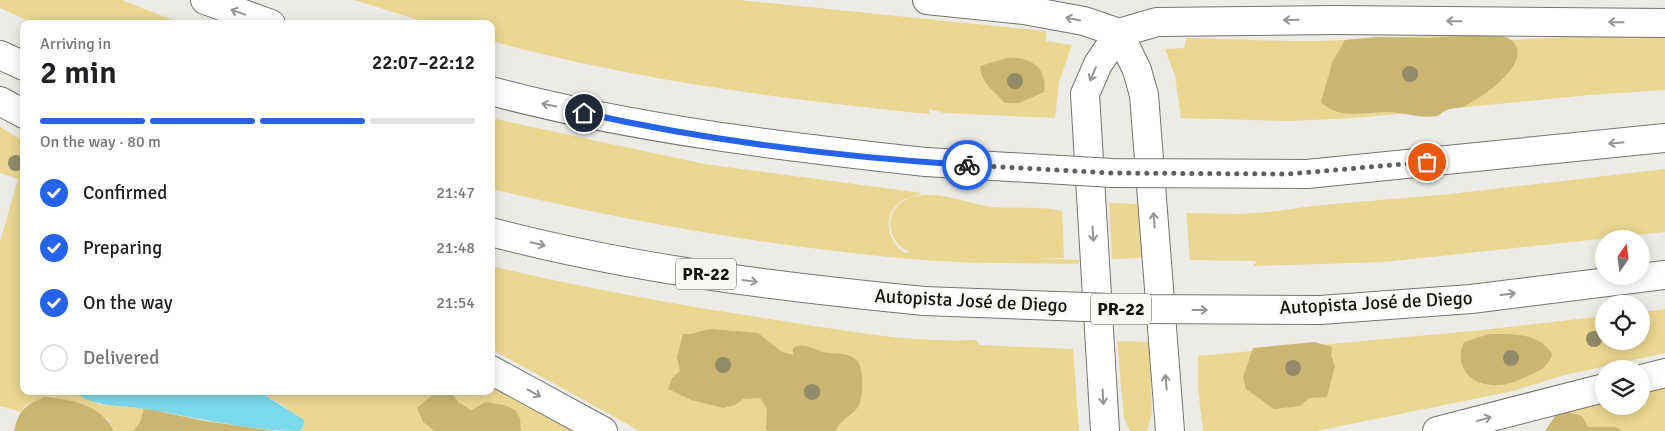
<!DOCTYPE html>
<meta charset="utf-8">
<style>
body{margin:0;font-family:Signika,sans-serif;background:#f2f2f2;color:#202124;height:100vh;display:flex;flex-direction:column;font-size:19px;white-space:nowrap}
*{box-sizing:border-box;margin:0}
p{font-size:16px;color:#757577}
.icon{flex:none;width:28px;height:28px;fill:none;stroke:currentColor;stroke-width:2;stroke-linecap:round;stroke-linejoin:round}
.map{position:relative;flex:1;overflow:hidden}
.panel{position:absolute;left:20px;top:20px;width:475px;height:375px;display:flex;flex-direction:column;background:#fff;border-radius:10px;box-shadow:0 2px 12px #0003}
.panel>*{flex:none}
.needle{width:32px;rotate:14deg}
.fabs{position:absolute;left:1595px;top:230px;display:grid;gap:10px}
.fabs a{display:grid;place-items:center;width:55px;height:55px;border-radius:50%;background:#fff;box-shadow:0 2px 12px #0003;font-size:25px}
.pin{position:absolute;display:grid;place-items:center;width:42px;height:42px;color:#fff;margin:-21px;border:2px solid #fff;border-radius:50%;box-shadow:0 1px 5px #0007}
.courier{position:absolute;display:grid;place-items:center;width:50px;height:50px;margin:-25px;border:4px solid #2563eb;border-radius:50%;background:#fff;color:#222;box-shadow:0 1px 6px #0007}
.summary em{font-style:normal;font-weight:600}
.summary div{display:flex;flex-direction:column-reverse}
.summary{display:flex;align-items:center;justify-content:space-between;height:85px;padding:0 20px}
h1{font-size:32px;font-weight:600;line-height:38px}
.bar{display:grid;grid-template-columns:repeat(4,1fr);gap:8px 5px;align-content:center;height:60px;padding:0 20px}
.bar i{height:6px;border-radius:4px;background:#e0e0e0}
.bar .on{background:#2563eb}
.bar p{grid-column:span 4}
ol{padding:0 20px;list-style:none}
li{display:flex;align-items:center;gap:15px;height:55px}
li p{margin-inline-start:auto}
li .icon{padding:5px;border-radius:50%;background:#2563eb;color:#fff;stroke-width:4}
li:last-child{color:#757577}
li i{width:28px;height:28px;border:2px solid #e0e0e0;border-radius:50%}
.map>svg:first-child{display:block}
</style>
<div class="map">
<svg width="1665" height="431" viewBox="0 0 1665 431">
<rect width="100%" height="100%" fill="#ecebe6"/>
<!-- green -->
<g fill="#ead792">
<polygon points="0,0 122,0 182,24 35,24 0,8"/>
<path d="M354,0H739L1046,31V41L1072,45L1059,82L1055,118L944,113L929,109V114C782,99 633,80 491,41V24H432Z"/>
<path d="M1497,34L1511,40L1590,36L1665,37V90L1589,95L1355,118L1289,121L1181,118L1175,76L1165,49L1184,48L1186,38C1239,39 1292,43 1345,40C1396,37 1446,35 1497,34Z"/>
<path d="M491,118L704,164L922,193C915,197 906,197 900,202C881,216 888,242 905,253L910,252C887,244 882,210 907,199C934,187 966,204 993,207C1016,209 1040,206 1062,211L1064,258H1036L1079,260L1078,264C1026,263 974,264 923,260C781,248 640,224 501,191L491,189Z"/>
<polygon points="0,127 24,141 24,391 72,391 100,405 144,408 140,422 133,431 114,431 108,419 44,397 25,406 21,412 0,406 0,242 18,179 0,173"/>
<polygon points="1665,169 1665,232 1384,262 1253,266 1257,261 1190,260 1186,213 1241,214 1277,211 1312,206 1450,194"/>
<polygon points="1109,203 1138,204 1143,258 1112,259"/>
<path d="M491,266C588,289 685,306 783,321C847,331 911,343 976,340L979,345L1073,349L1079,431H640L491,349Z"/>
<polygon points="1665,309 1665,353 1565,375 1513,391 1316,431 1203,431 1198,389 1198,356 1473,331 1604,316 1604,341 1641,341 1641,312"/>
<polygon points="1117,341 1149,342 1152,413 1147,431 1130,431 1124,419"/>
<polygon points="491,387 579,431 299,431 303,427 284,406 258,391 491,391"/>
<polygon points="1665,387 1665,431 1622,431 1616,427 1588,427 1564,411 1604,401 1604,406 1641,406 1641,392"/>
</g>
<!-- forest -->
<g fill="#cab670">
<path d="M1497,34C1501,36 1507,37 1511,40C1537,60 1481,99 1465,106C1460,109 1452,107 1447,110C1443,111 1440,115 1437,116C1422,119 1402,112 1387,112C1365,112 1338,120 1321,102L1332,63L1345,40L1378,37L1428,38Z"/>
<path d="M1007,58C1029,56 1048,67 1044,92L1019,103H1005C994,91 981,83 980,66Z"/>
<path d="M710,329L758,333L782,352L793,355V348C806,340 817,353 830,353C858,354 863,360 862,388C862,393 861,402 858,407C851,416 840,420 835,431H769L766,430L767,409L760,398L743,399L735,405L723,408L691,400L668,389L672,378L680,371L677,357L683,334H691Z"/>
<path d="M1489,334C1511,334 1539,332 1552,354C1548,368 1540,370 1528,376C1518,380 1510,385 1499,385C1472,387 1453,368 1464,342Z"/>
<polygon points="1314,342 1332,347 1331,355 1335,366 1327,397 1309,398 1300,406 1274,409 1246,389 1243,378 1253,348"/>
<polygon points="436,392 453,395 458,402 471,410 486,402 504,405 515,410 520,418 521,431 435,431 423,422 417,408"/>
<path d="M44,397C71,399 101,405 114,431H14C19,409 25,406 44,397Z"/>
<polygon points="144,408 205,421 276,431 133,431 140,422"/>
<polygon points="1564,411 1582,416 1588,427 1616,427 1622,431 1545,431 1558,412"/>
</g>
<!-- water -->
<path fill="#7cd9ec" d="M72,391H258L304,420L303,427L299,431C247,431 196,417 145,409C116,404 98,409 72,391Z"/>
<g fill="none" stroke-linecap="round" stroke-linejoin="round">
<!-- major casing -->
<g stroke="#757470" stroke-width="30">
<g id="major">
<polyline points="1119,33 1137,70 1144,95 1170,431"/>
<polyline points="1105,431 1085,94 1098,64 1119,33"/>
</g>
</g>
<!-- highway casing -->
<g stroke="#757470" stroke-width="30">
<g id="highway">
<polyline points="205,0 271,24"/>
<polyline points="927,0 1024,10 1084,21 1119,33 1157,22 1335,20 1665,23"/>
<polyline points="0,55 24,66"/>
<path d="M491,91C634,129 779,146 926,162"/>
<polyline points="0,101 24,114"/>
<polyline points="1307,174 1665,138"/>
<path d="M491,232C632,269 779,287 924,301"/>
<polyline points="1320,310 1471,299 1665,275"/>
<polyline points="491,370 603,431"/>
<polyline points="1641,379 1665,373"/>
<polyline points="1437,431 1604,388"/>
</g>
</g>
<!-- major -->
<use href="#major" stroke="#fff" stroke-width="28"/>
<!-- highway -->
<use href="#highway" stroke="#fff" stroke-width="28"/>
<!-- highway-bridge casing -->
<g stroke="#757470" stroke-width="30" stroke-linecap="butt">
<g id="highway-bridge">
<polyline points="926,162 1112,173 1307,174"/>
<polyline points="924,301 1139,309 1320,310"/>
</g>
</g>
<!-- highway-bridge -->
<use href="#highway-bridge" stroke="#fff" stroke-width="28"/>
</g>
<!-- trees -->
<g fill="#938b68">
<circle cx="1410" cy="74" r="8"/>
<circle cx="1015" cy="81" r="8"/>
<circle cx="16" cy="163" r="8"/>
<circle cx="1594" cy="339" r="8"/>
<circle cx="1511" cy="358" r="8"/>
<circle cx="723" cy="365" r="8"/>
<circle cx="1293" cy="368" r="8"/>
<circle cx="812" cy="392" r="8"/>
</g>
<!-- one-way arrows -->
<defs><path id="oneway-shaft" d="M-6 0H5M1.5-3L5.5 0L1.5 3" fill="none" stroke-width="1.6" stroke-linecap="round" stroke-linejoin="round" transform="scale(1.25)"/></defs>
<g stroke="#959595">
<use href="#oneway-shaft" transform="translate(238 12) rotate(-160)"/>
<use href="#oneway-shaft" transform="translate(1073 19) rotate(-169)"/>
<use href="#oneway-shaft" transform="translate(1291 20) rotate(179)"/>
<use href="#oneway-shaft" transform="translate(1454 21) rotate(-179)"/>
<use href="#oneway-shaft" transform="translate(1616 22) rotate(-179)"/>
<use href="#oneway-shaft" transform="translate(1093 74) rotate(113)"/>
<use href="#oneway-shaft" transform="translate(549 105) rotate(-168)"/>
<use href="#oneway-shaft" transform="translate(1616 143) rotate(174)"/>
<use href="#oneway-shaft" transform="translate(1154 220) rotate(-95)"/>
<use href="#oneway-shaft" transform="translate(1093 234) rotate(87)"/>
<use href="#oneway-shaft" transform="translate(538 244) rotate(13)"/>
<use href="#oneway-shaft" transform="translate(750 281) rotate(8)"/>
<use href="#oneway-shaft" transform="translate(1508 294) rotate(-7)"/>
<use href="#oneway-shaft" transform="translate(1200 310)"/>
<use href="#oneway-shaft" transform="translate(1166 382) rotate(-95)"/>
<use href="#oneway-shaft" transform="translate(534 393) rotate(29)"/>
<use href="#oneway-shaft" transform="translate(1103 397) rotate(87)"/>
<use href="#oneway-shaft" transform="translate(1484 419) rotate(-15)"/>
</g>
<g fill="none" stroke-linecap="round" stroke-linejoin="round">
<!-- done -->
<polyline stroke="#605f5d" stroke-width="5" stroke-dasharray="0 9" points="967,165 1112,173 1289,174 1427,162"/>
<!-- route -->
<path stroke="#2563eb" stroke-width="6" d="M584,113C709,141 839,157 967,165"/>
</g>
<g text-anchor="middle" dominant-baseline="central" stroke-width="5" stroke-linejoin="round" paint-order="stroke">
<!-- shield labels -->
<g fill="#f9f8f4" stroke="#595856" stroke-width="1">
<rect x="676" y="258.5" width="60" height="31" rx="4"/>
<rect x="1091" y="293.5" width="60" height="31" rx="4"/>
</g>
<g font-size="18" font-weight="bold" fill="#141413">
<text x="706" y="274">PR-22</text>
<text x="1121" y="309">PR-22</text>
</g>
<!-- street labels -->
<g font-size="19" fill="#141413" stroke="#f9f8f4">
<text transform="translate(971 301) rotate(3)">Autopista José de Diego</text>
<text transform="translate(1376 303) rotate(-3)">Autopista José de Diego</text>
</g>
</g>
</svg>
<div class="fabs">
<a><svg class="needle" viewBox="-14 -14 28 28"><path d="M0-13l5 13h-10z" fill="#e53935"/><path d="M0 13l5-13h-10z" fill="#757577"/></svg></a>
<a><svg class="icon" aria-label="locate" viewBox="0 0 24 24"><circle cx="12" cy="12" r="6"/><path d="M12 2v4M12 18v4M2 12h4M18 12h4"/></svg></a>
<a><svg class="icon" aria-label="layers" viewBox="0 0 24 24"><path d="M12 4l9 5-9 5-9-5zM3 14l9 5 9-5"/></svg></a>
</div>
<div class="pin" style="left:1427px;top:162px;background:#ea580c"><svg class="icon" aria-label="bag" viewBox="0 0 24 24"><path d="M5 8h14l-1 12H6zM9 8a3 3 0 0 1 6 0"/></svg></div>
<div class="pin" style="left:584px;top:113px;background:#1f2937"><svg class="icon" aria-label="home" viewBox="0 0 24 24"><path d="M3 11l9-7 9 7M6 9v11h12V9"/></svg></div>
<div class="courier" style="left:967px;top:165px"><svg class="icon" aria-label="bike" viewBox="0 0 24 24"><circle cx="6" cy="16" r="4"/><circle cx="18" cy="16" r="4"/><path d="M6 16l4-8h5l3 8M10 8l3 8H6M13 5h3"/></svg></div>
<section class="panel">
<div class="summary"><div><h1>2 min</h1><p>Arriving in</p></div><em>22:07–22:12</em></div>
<div class="bar"><i class="on"></i><i class="on"></i><i class="on"></i><i></i><p>On the way · 80 m</p></div>
<ol>
<li><svg class="icon" aria-label="check" viewBox="0 0 24 24"><path d="M5 12l5 5 9-10"/></svg>Confirmed<p>21:47</p></li>
<li><svg class="icon" aria-label="check" viewBox="0 0 24 24"><path d="M5 12l5 5 9-10"/></svg>Preparing<p>21:48</p></li>
<li><svg class="icon" aria-label="check" viewBox="0 0 24 24"><path d="M5 12l5 5 9-10"/></svg>On the way<p>21:54</p></li>
<li><i></i>Delivered</li>
</ol>
</section>
</div>
